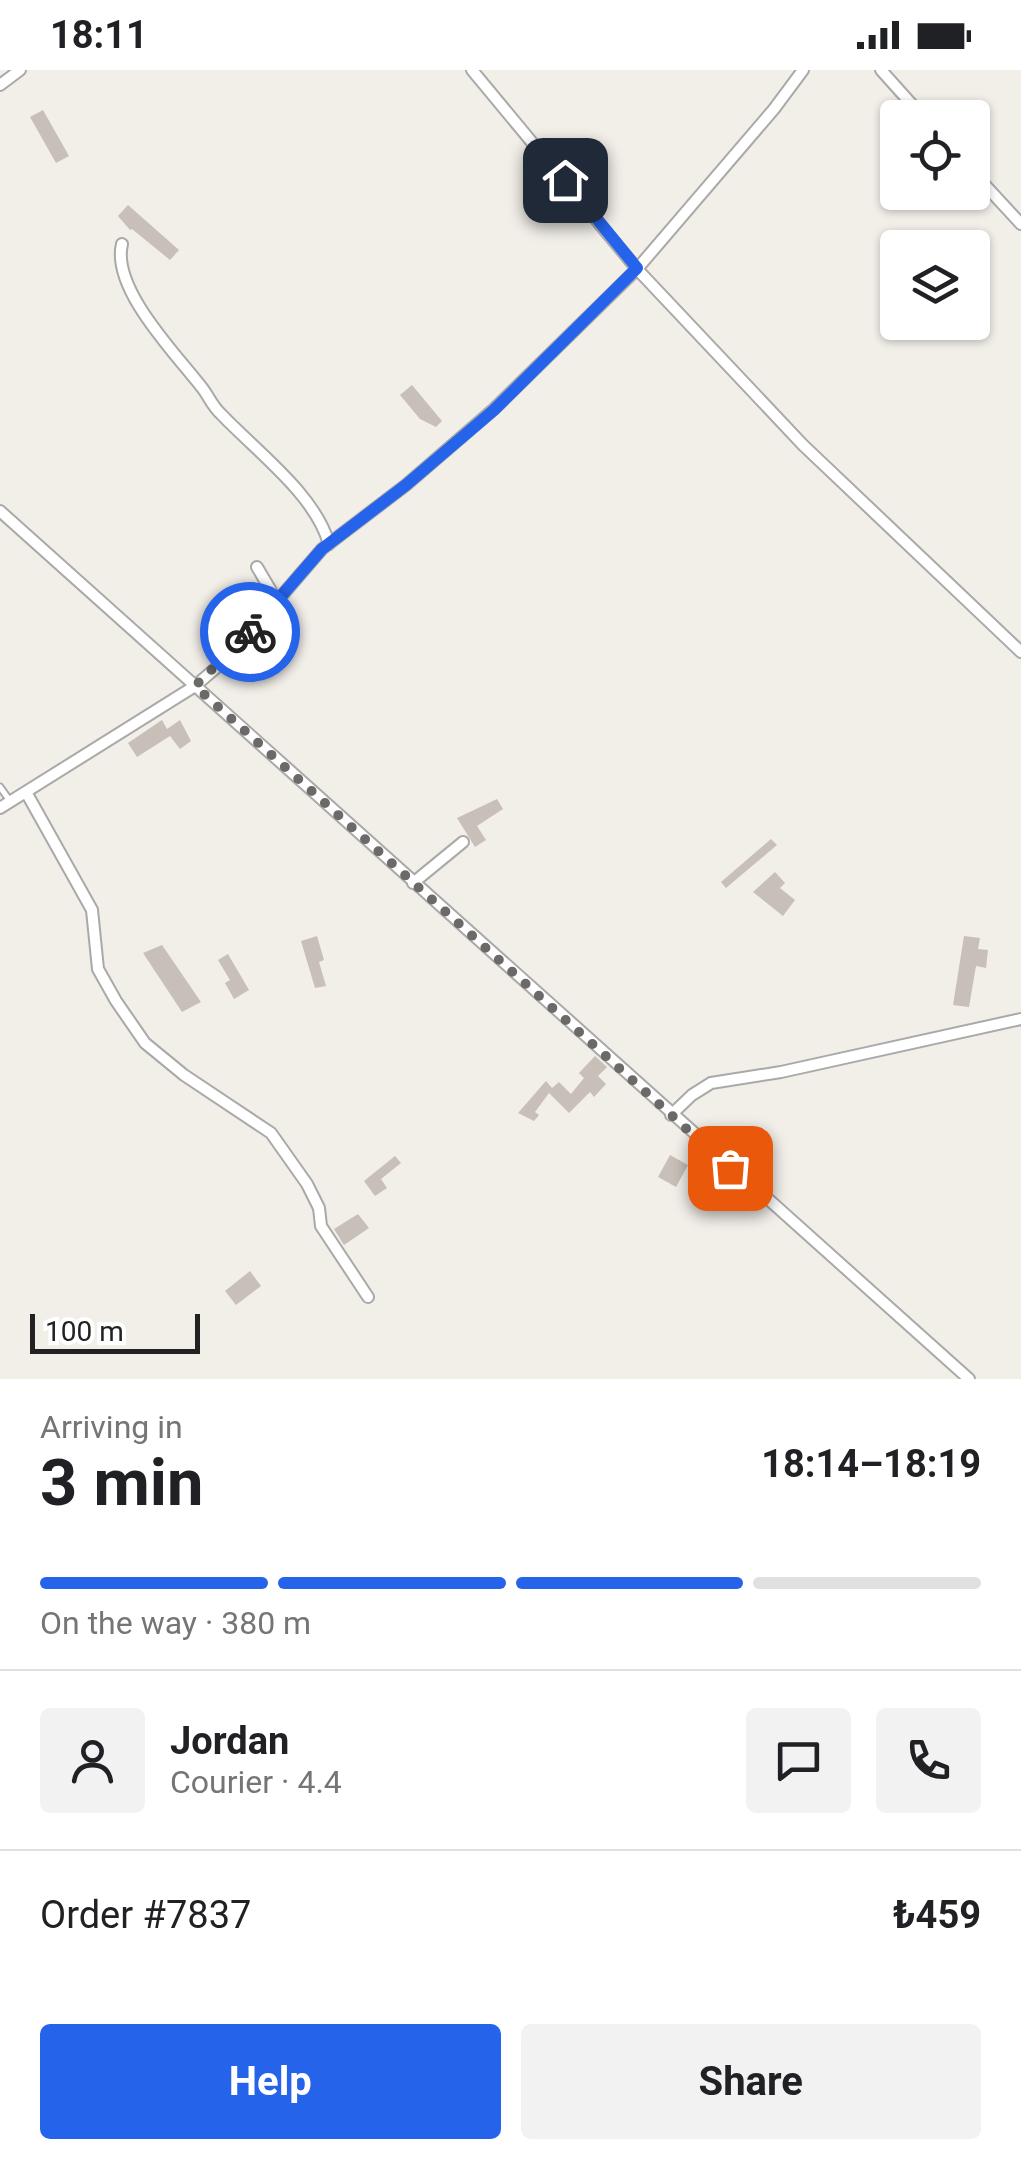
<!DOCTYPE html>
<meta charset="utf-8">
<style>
body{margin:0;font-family:Roboto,sans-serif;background:#f2f2f2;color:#202124;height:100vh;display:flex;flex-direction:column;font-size:38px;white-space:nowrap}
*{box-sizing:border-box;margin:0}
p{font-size:32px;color:#757577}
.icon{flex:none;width:55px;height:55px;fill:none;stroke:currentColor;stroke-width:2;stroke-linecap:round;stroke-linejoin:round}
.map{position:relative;height:1309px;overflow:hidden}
.drawer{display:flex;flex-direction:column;background:#fff;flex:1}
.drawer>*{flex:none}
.tools{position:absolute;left:880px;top:30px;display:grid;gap:20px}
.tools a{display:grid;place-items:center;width:110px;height:110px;border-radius:10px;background:#fff;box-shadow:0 2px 8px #0004;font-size:50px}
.scale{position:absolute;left:30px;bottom:25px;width:170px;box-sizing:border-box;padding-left:10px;border:5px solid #222;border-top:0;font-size:28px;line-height:35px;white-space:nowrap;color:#222;-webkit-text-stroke:8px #fff;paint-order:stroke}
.pin{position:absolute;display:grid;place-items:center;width:85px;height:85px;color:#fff;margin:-42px;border-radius:20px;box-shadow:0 5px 15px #0006}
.courier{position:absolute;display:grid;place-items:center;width:100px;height:100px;margin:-50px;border:8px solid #2563eb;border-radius:50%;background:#fff;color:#222;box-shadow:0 2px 12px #0007}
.summary em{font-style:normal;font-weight:700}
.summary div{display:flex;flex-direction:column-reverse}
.summary{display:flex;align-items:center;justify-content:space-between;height:170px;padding:0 40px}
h1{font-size:65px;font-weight:700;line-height:75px}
.bar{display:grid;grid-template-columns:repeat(4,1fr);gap:15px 10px;align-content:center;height:120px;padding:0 40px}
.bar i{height:12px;border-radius:8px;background:#e0e0e0}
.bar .selected{background:#2563eb}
.bar p{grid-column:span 4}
.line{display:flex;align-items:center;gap:25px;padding:0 40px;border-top:2px solid #e0e0e0}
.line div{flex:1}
.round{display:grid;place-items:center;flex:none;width:105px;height:105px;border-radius:10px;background:#f2f2f2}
.primary-button{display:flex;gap:20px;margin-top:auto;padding:20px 40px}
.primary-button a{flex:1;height:115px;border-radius:10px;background:#2563eb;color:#fff;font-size:40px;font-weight:700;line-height:115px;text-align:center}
.primary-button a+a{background:#f2f2f2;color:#202124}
.status{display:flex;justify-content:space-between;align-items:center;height:70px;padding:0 50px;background:#fff;direction:ltr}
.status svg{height:28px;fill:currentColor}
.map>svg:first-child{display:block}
</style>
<div class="status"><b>18:11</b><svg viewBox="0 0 49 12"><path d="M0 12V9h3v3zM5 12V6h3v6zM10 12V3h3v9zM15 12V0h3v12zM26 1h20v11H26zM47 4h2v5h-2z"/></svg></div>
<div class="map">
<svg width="1021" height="1309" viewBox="0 0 1021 1309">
<rect width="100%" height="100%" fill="#f2efe9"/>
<!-- building -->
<g fill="#c7bfb8">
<polygon points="43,40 69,86 56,93 30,47"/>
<polygon points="128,135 179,180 170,190 132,159 130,160 118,146"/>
<polygon points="412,315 442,351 436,357 420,349 400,325"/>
<polygon points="162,650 167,659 180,650 191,671 180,679 170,666 137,687 128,673"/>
<polygon points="497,729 503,739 477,756 486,770 475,777 457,748"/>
<polygon points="771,769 777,775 726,818 721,812"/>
<polygon points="775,802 785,813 780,818 795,830 783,846 753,822"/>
<polygon points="317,866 324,890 319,892 326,916 315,918 301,871"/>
<polygon points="964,866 980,868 978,879 988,880 986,898 976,896 969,937 953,935"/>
<polygon points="162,875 201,932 182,942 143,883"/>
<polygon points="228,884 249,920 234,929 225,913 230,910 218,890"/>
<polygon points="595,986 607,997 598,1006 606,1014 594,1027 590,1022 569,1043 549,1023 535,1042 539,1045 534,1051 518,1043 546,1011 552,1018 559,1012 571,1024 584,1008 579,1003"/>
<polygon points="670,1085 688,1095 676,1117 658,1107"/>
<polygon points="395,1086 401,1093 381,1109 387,1118 375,1126 364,1111"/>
<polygon points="358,1144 369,1158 344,1175 334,1159"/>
<polygon points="250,1201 261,1216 236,1235 225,1221"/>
</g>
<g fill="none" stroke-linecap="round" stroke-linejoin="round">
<!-- service casing -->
<g stroke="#a9a9a9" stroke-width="9">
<polyline id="service" points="0,717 10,731"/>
</g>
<!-- minor casing -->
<g stroke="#a9a9a9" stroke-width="14">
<g id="minor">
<polyline points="472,0 637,199 803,375 1021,582"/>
<polyline points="881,0 924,48"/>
<polyline points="0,15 20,0"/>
<polyline points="972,101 1021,154"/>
<path d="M122,174C111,219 177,285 203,319C209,327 213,337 221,344C256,381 315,424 329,474"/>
<polyline points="0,441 969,1309"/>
<polyline points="257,497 277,531"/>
<polyline points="26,722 92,840 98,899 116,931 145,973 184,1005 271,1063 307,1114 319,1138 321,1156 368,1227"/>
<polyline points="0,738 195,616 230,586 322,479 406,415 494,339 637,199 774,39 803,0"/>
<polyline points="413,813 463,772"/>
<polyline points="671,1045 692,1025 711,1013 781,1002 1021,949"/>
</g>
</g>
<!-- service -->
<use href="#service" stroke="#fff" stroke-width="5"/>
<!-- minor -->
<use href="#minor" stroke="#fff" stroke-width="10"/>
</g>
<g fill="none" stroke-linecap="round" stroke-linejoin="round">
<!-- done -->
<polyline stroke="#6b6a68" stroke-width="10" stroke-dasharray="0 18" points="250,562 195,616 730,1098"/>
<!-- route -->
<polyline stroke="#2563eb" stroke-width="12" points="250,562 322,479 406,415 494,340 637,198 565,110"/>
</g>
</svg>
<div class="tools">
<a><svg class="icon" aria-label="locate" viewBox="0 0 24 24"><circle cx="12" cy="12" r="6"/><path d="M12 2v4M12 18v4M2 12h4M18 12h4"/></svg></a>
<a><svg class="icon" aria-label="layers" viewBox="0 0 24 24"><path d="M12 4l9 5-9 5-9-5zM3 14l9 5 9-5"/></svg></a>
</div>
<div class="scale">100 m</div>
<div class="pin" style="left:730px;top:1098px;background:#ea580c"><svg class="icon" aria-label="bag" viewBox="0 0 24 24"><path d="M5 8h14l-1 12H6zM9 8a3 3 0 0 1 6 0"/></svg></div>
<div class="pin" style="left:565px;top:110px;background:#1f2937"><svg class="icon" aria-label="home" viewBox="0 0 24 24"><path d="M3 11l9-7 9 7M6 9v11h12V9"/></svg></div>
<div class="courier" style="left:250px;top:562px"><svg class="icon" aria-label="bike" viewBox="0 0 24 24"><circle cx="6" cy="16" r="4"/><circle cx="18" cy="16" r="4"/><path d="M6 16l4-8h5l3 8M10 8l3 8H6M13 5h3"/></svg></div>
</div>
<section class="drawer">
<div class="summary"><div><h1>3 min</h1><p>Arriving in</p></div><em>18:14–18:19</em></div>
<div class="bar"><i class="selected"></i><i class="selected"></i><i class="selected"></i><i></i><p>On the way · 380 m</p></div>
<div class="line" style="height:180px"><a class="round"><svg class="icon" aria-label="person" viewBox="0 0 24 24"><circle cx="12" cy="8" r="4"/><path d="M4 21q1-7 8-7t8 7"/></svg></a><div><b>Jordan</b><p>Courier · 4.4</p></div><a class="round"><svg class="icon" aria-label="chat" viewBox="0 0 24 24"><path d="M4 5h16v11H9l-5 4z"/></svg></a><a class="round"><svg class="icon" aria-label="phone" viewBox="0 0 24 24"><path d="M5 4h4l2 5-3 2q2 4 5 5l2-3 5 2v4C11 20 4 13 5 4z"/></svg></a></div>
<div class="line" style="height:130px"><div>Order #7837</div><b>₺459</b></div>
<div class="primary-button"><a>Help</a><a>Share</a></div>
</section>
